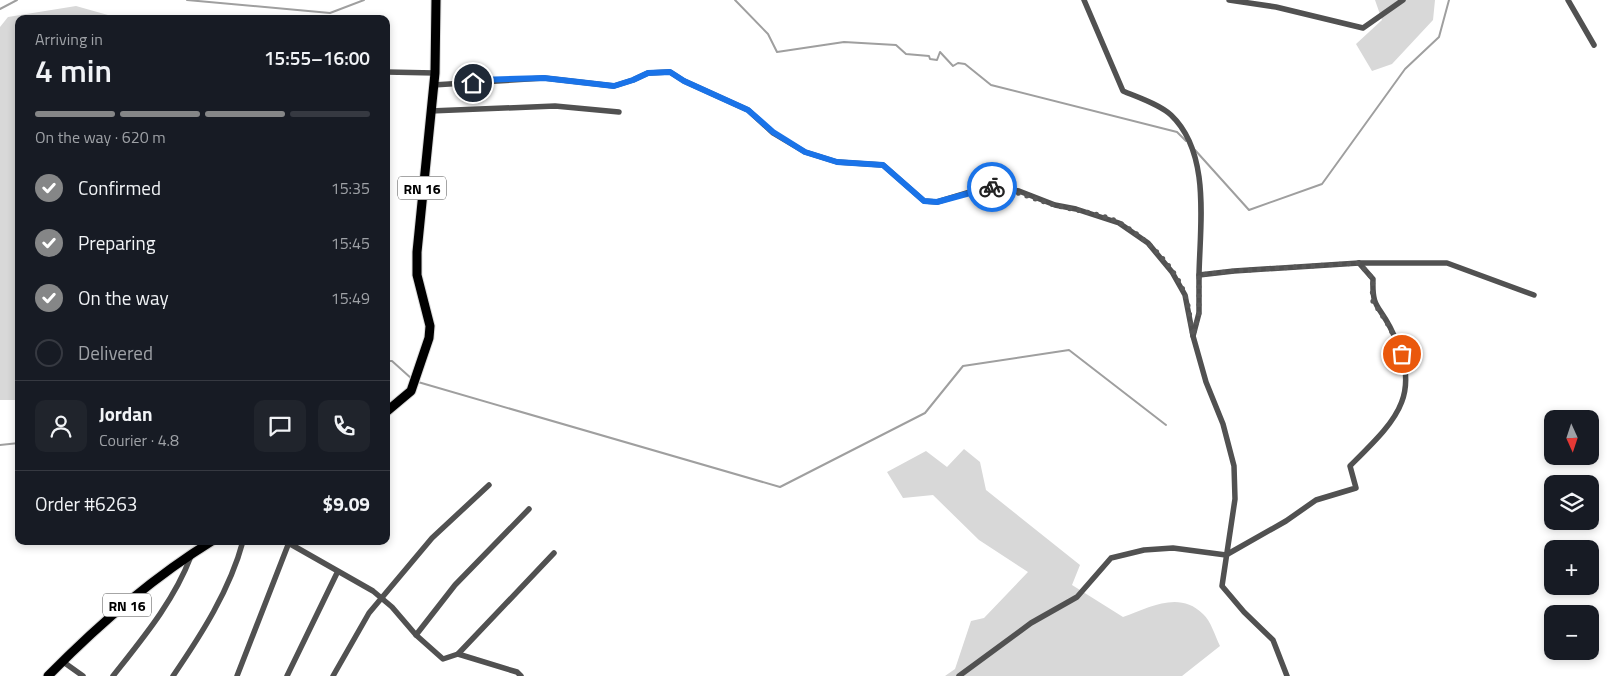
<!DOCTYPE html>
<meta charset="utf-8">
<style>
body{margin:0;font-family:"Titillium Web",sans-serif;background:#20242c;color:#f1f3f6;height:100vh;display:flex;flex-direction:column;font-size:19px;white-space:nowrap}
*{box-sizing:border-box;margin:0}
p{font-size:16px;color:#9ea1a6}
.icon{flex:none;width:28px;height:28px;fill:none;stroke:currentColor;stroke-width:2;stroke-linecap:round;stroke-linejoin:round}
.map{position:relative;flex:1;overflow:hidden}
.details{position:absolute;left:15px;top:15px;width:375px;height:530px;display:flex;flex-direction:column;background:#171b24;border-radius:10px;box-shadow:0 2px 8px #0003}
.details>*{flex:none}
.needle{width:32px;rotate:177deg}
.buttons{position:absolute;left:1544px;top:410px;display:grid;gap:10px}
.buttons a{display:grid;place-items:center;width:55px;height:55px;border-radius:10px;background:#171b24;box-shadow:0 2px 8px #0003;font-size:25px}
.pin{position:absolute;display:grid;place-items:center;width:42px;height:42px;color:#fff;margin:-21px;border:2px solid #fff;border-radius:50%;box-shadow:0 1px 5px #0007}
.courier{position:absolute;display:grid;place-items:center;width:50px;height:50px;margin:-25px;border:4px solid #1a73e8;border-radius:50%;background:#fff;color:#222;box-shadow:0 1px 6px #0007}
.summary em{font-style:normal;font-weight:600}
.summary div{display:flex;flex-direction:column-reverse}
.summary{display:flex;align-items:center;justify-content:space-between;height:85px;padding:0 20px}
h1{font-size:32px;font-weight:600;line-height:38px}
.bar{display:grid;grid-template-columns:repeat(4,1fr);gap:8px 5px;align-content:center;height:60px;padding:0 20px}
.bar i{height:6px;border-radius:4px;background:#363941}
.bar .current{background:#858687}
.bar p{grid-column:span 4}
.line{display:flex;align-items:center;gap:12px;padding:0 20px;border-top:1px solid #363941}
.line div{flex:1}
.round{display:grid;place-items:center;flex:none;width:52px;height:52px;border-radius:10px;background:#20242c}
ol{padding:0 20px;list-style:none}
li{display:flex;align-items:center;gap:15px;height:55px}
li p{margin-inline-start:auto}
li .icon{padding:5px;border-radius:50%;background:#858687;color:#fff;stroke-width:4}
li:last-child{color:#9ea1a6}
li i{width:28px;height:28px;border:2px solid #363941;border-radius:50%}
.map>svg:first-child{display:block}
</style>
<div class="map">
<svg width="1614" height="676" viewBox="0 0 1614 676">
<rect width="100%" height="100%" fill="#fff"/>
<!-- green -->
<g fill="#d8d8d8">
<polygon points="1375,0 1435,0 1433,20 1392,64 1372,71 1356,44 1382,20"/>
<polygon points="76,6 122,19 19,19 19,400 0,400 0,27 8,17"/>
<path d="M964,449L980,462L986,490L1080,565L1072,585L1123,617C1149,608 1179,590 1203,614C1211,621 1215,636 1220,646L1182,676H945L955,669L971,621L984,618L1028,572L979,540L933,495L903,498L887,472L926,451L947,467Z"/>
</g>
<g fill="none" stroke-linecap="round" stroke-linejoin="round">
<!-- stream -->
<g stroke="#9f9f9f" stroke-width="2">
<polyline points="187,0 330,13 364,0"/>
<polyline points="735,0 768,34 777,52 844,42 896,45 906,54 929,56 930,59 937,60 940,52 953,66 958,63 965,64 991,85 1177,132 1186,141"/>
<polyline points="0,9 17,0"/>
<polyline points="1195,150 1249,210 1322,184 1405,69 1439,37 1449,0"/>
<polyline points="386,361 392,361 412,379"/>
<polyline points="418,382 780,487 925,413 963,366 1069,350 1166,425"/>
<polyline points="0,445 19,443"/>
</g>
<!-- primary casing -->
<g stroke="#dbdbdb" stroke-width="11">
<g id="primary">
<polyline points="386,412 411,391 429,338 430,326 417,275 417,252 435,73 436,0"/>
<path d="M48,676C97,626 152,578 212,541"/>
</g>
</g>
<!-- minor -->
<g stroke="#515151" stroke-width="5.5">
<path d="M1084,0L1123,91C1137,97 1159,104 1171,115C1211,153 1200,224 1199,275"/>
<polyline points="1229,0 1276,7 1363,28 1403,0"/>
<polyline points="1568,0 1594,45"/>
<polyline points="386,72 435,73"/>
<polyline points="433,85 544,78 614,86 633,80 648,73 670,72 684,81 748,110 773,133 805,152 837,162 883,165 924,201 937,202 990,186 1019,191 1055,205 1076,209 1119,223 1148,243 1172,272 1185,295 1193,336"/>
<polyline points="430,111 555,106 619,112"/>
<polyline points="285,541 373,591 392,607 416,635 443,659 458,654 554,553"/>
<polyline points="416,635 455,585 529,509"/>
<polyline points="458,654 517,672 521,676"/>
<polyline points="62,661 83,676"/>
<path d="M113,676C143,638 174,601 191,556"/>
<path d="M173,676C201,635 230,590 243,541"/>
<polyline points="237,676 288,545"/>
<polyline points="287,676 337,573"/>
<polyline points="333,676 369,613 432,538 489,485"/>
<path d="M959,676L1031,623L1077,597L1111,558L1144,550L1173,548L1226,555L1286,521L1316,500L1356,488L1350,466C1397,419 1425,395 1390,327C1378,304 1372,308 1373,279L1359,263"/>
<polyline points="1287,676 1273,640 1244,612 1222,586 1235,499 1234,466 1223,424 1206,382 1193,336 1199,313 1199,275 1234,271 1359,263 1447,263 1534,295"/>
</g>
<!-- primary -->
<use href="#primary" stroke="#000" stroke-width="9"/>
</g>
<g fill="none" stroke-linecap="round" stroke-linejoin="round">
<!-- done -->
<path stroke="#595959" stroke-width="5" stroke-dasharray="0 9" d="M992,187C1016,191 1031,198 1054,205C1075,211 1100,212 1120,223C1145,237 1176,267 1185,295C1190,308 1190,323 1193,336L1199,313V275L1234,271L1359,263L1373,279L1372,300L1389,326L1402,354"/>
<!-- route -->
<polyline stroke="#1a73e8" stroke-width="6" points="473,83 478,80 544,78 614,86 633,80 648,73 670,72 684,81 748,110 773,132 805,152 837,162 883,165 924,201 937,202 992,187"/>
</g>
<g text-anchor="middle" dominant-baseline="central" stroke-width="5" stroke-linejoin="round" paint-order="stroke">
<!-- shield labels -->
<g fill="#fff" stroke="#4c4c4c" stroke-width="1">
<rect x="398" y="176.5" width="48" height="23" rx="4"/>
<rect x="103" y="593.5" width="48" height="23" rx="4"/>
</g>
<g font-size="14" font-weight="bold" fill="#000">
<text x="422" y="188">RN 16</text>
<text x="127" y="605">RN 16</text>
</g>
</g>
</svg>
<div class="buttons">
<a><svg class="needle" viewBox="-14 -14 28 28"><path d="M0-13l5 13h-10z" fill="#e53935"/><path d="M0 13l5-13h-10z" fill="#9ea1a6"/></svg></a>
<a><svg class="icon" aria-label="layers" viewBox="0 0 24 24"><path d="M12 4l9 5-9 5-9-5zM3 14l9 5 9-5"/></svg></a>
<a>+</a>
<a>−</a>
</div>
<div class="pin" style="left:1402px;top:354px;background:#ea580c"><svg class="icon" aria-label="bag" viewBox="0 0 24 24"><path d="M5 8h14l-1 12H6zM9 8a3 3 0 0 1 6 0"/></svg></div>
<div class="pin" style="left:473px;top:83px;background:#1f2937"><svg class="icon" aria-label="home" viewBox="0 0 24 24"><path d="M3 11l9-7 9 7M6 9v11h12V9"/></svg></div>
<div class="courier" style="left:992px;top:187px"><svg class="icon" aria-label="bike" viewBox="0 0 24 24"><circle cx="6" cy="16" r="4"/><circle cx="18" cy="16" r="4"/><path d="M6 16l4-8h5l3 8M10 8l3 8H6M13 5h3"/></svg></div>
<section class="details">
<div class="summary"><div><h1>4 min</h1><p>Arriving in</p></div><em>15:55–16:00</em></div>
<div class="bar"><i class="current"></i><i class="current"></i><i class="current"></i><i></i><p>On the way · 620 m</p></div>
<ol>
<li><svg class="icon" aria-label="check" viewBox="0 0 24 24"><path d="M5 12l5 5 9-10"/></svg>Confirmed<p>15:35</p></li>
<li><svg class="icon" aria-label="check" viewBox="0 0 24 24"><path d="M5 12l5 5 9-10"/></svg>Preparing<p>15:45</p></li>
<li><svg class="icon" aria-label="check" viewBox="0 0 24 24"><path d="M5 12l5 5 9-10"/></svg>On the way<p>15:49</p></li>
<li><i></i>Delivered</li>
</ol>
<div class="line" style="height:90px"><a class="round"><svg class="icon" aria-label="person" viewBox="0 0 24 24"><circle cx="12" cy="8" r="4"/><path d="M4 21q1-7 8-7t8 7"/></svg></a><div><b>Jordan</b><p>Courier · 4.8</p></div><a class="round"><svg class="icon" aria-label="chat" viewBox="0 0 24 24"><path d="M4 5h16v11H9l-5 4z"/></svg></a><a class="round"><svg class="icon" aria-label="phone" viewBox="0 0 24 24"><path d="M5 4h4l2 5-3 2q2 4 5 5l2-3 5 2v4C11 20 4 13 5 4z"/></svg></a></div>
<div class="line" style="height:65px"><div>Order #6263</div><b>$9.09</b></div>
</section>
</div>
